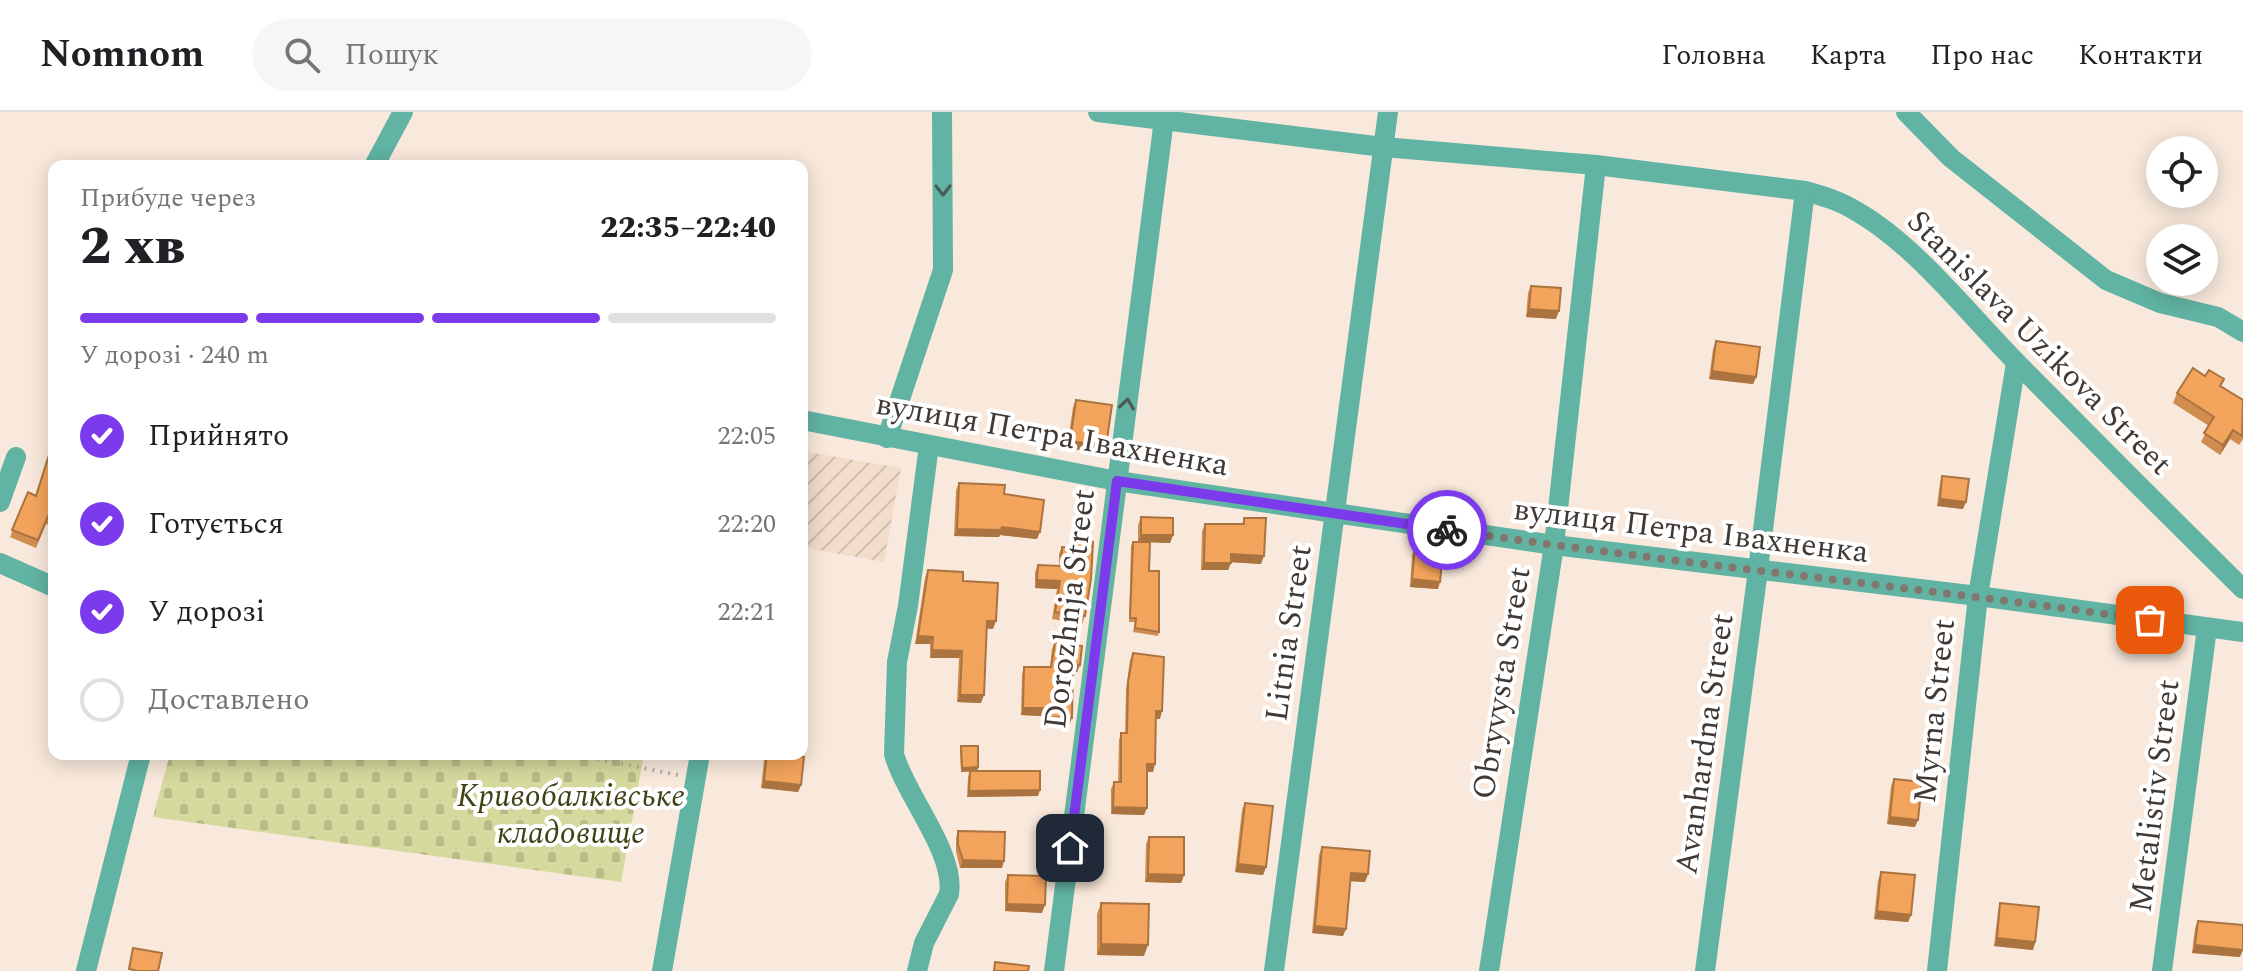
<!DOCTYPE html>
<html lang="uk">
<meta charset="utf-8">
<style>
body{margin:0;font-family:Spectral,serif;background:#f6f6f6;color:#202124;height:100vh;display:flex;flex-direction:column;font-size:30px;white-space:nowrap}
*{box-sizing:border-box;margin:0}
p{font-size:26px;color:#757577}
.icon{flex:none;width:44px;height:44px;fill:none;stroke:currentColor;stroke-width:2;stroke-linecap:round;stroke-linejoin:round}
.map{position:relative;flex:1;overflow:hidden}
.side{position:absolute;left:48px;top:48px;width:760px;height:600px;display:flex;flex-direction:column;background:#fff;border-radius:16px;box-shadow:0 4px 20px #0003}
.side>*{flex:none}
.controls{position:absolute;left:2146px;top:24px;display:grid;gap:16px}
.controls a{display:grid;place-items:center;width:72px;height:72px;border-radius:50%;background:#fff;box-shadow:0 4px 20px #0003;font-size:40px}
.pin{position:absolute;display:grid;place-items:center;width:68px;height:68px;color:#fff;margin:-34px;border-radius:16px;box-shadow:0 4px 12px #0006}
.courier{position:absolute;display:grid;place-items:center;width:80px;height:80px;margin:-40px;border:6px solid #7c3aed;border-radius:50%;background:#fff;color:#222;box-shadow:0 2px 10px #0007}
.headline em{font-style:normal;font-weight:800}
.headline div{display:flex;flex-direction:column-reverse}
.headline{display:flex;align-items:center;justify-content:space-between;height:136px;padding:0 32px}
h1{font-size:52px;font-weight:800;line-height:60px}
.bar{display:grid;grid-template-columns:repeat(4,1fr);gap:12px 8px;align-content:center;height:96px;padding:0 32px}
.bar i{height:10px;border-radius:6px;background:#e0e0e0}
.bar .current{background:#7c3aed}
.bar p{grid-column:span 4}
ol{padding:0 32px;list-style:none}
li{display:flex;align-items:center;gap:24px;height:88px}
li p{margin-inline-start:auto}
li .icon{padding:8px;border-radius:50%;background:#7c3aed;color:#fff;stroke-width:4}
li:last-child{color:#757577}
li i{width:44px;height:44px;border:4px solid #e0e0e0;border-radius:50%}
header{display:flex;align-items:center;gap:48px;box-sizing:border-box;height:112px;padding:0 40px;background:#fff;border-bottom:2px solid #e0e0e0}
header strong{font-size:38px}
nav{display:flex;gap:44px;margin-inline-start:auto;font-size:28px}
.search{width:560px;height:72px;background:#f6f6f6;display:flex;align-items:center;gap:20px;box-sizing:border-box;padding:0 28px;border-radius:44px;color:#757577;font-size:30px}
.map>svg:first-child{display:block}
</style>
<header>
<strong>Nomnom</strong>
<div class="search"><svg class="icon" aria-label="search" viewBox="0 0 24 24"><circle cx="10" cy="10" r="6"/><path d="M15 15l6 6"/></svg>Пошук</div>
<nav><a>Головна</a><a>Карта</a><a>Про нас</a><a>Контакти</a></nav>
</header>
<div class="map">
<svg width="2243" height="859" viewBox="0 0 2243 859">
<defs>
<pattern id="industrial-furrows" width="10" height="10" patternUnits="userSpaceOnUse" patternTransform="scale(2)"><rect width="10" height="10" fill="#f2ddcb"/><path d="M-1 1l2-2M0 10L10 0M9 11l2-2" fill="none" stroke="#d1beaf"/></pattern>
<pattern id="cemetery-stones" width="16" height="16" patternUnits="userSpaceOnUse" patternTransform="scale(2)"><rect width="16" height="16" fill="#d5d99d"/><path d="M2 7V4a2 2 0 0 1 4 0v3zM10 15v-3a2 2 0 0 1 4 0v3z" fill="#b8bb88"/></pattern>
</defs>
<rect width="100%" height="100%" fill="#f9e9dc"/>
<!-- industrial -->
<polygon fill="url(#industrial-furrows)" points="802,339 901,356 884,450 802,435"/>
<!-- cemetery -->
<polygon fill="url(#cemetery-stones)" points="170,642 644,642 621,770 153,705"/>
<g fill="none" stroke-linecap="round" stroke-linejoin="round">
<!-- path -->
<polyline stroke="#b9aca2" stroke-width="4" stroke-dasharray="2 6" stroke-linecap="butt" points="574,642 678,663"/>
<!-- minor -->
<g stroke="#61b3a3" stroke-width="20">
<path d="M1098,0L1383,35L1596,53L1805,79C1823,84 1840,89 1856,99C1916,133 1970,204 2019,253C2093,328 2168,403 2243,477"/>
<polyline points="1906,0 1951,46 2106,168 2160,191 2218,205 2243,220"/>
<polyline points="374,54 403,0"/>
<polyline points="802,308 1117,369 1335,401 1554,433 1978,484 2243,520"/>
<polyline points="887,326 943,158 942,0"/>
<polyline points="0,390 16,345"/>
<polyline points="0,451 54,475"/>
<polyline points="86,859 141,642"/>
<polyline points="662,859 700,642"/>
<path d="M917,859L924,831L949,782C956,741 905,683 894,642L897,550L908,494L929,333"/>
<polyline points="1054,859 1165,0"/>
<polyline points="1274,859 1388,0"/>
<polyline points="1489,859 1554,433 1596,53"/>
<polyline points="1705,859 1758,458 1805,79"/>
<polyline points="1937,859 1978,484 2016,251"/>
<polyline points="2162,859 2207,516"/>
</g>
</g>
<!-- wall -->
<g fill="#d18d4f">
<polygon points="1531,174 1556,207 1526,205 1528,181"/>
<polygon points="1716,229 1756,265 1753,272 1709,267 1713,237"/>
<polygon points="2222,274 2243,288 2243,327 2239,333 2230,327 2220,343 2201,330 2209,314 2173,291 2177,281"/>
<polygon points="1076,288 1106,334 1103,342 1067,336 1073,295"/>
<polygon points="54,343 54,415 46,412 36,436 10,425 28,380 36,383"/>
<polygon points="1942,364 1963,397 1937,394 1940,371"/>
<polygon points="959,371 1004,382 1037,427 1000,423 999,425 954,424 956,378"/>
<polygon points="1141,405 1173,423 1170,431 1150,430 1149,459 1159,520 1158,524 1133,520 1135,510 1129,510 1131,434 1133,430 1138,430 1138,413"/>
<polygon points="1244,406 1261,452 1231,450 1228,458 1201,458 1202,419 1205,412 1242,412"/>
<polygon points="1074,429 1085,504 1082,512 1052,507 1057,477 1035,476 1035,460 1038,453 1059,453 1059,442 1062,435 1072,435"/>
<polygon points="1415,436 1438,477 1410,475 1412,443"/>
<polygon points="928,458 963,469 993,517 987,516 981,591 957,590 959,546 930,546 930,532 915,532 925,466"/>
<polygon points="1055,530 1080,553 1077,560 1073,560 1069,613 1042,612 1042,604 1021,603 1022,563 1024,555 1050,555 1052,537"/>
<polygon points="1133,541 1160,607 1156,607 1153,660 1147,660 1144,703 1111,702 1111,677 1114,670 1118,670 1119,628 1121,621 1125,621 1126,577 1130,548"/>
<polygon points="961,634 978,655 977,659 1038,684 967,685 968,665 970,659 961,660 960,638"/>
<polygon points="767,642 801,673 798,680 761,676 764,648"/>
<polygon points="1894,667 1915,715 1887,712 1891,674"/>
<polygon points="1245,691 1266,755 1263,763 1235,760 1242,698"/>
<polygon points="958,719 1002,756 960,756 956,740 956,726"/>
<polygon points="1149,725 1184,763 1181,771 1145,770 1146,732"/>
<polygon points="1322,735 1368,762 1365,770 1350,769 1343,824 1312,821 1319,743"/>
<polygon points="1881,760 1911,803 1908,810 1874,807 1878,768"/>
<polygon points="1008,763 1042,801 1005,799 1005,770"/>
<polygon points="1101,791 1144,844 1097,843 1097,802"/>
<polygon points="2000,791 2035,830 2033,838 1994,834 1998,799"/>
<polygon points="2198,809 2240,845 2192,841 2195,816"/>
</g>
<!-- shaded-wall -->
<g fill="#aa7340">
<polygon points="1529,197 1559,199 1556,207 1526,205"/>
<polygon points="1712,259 1756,265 1753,272 1709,267"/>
<polygon points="2233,318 2230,327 2220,343 2223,333"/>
<polygon points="1070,329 1106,334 1103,342 1067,336"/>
<polygon points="1940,387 1966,390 1963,397 1937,394"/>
<polygon points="1002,415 1040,420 1037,427 1000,423 999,425 954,424 957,417"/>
<polygon points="1141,423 1173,423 1170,431 1138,430"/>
<polygon points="1231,442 1264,444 1261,452 1228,450"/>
<polygon points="1204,451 1231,451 1228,458 1201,458"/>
<polygon points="1412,467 1440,470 1438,477 1410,475"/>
<polygon points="1037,468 1060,469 1057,477 1035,476"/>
<polygon points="987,509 996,509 993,517 984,516"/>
<polygon points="918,524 933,525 930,532 915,532"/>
<polygon points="932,538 962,539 959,546 930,546"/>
<polygon points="1073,552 1080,553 1077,560 1070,560"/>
<polygon points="960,583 984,583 981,591 957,590"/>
<polygon points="1023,596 1045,596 1042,604 1021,603"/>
<polygon points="1156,599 1162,599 1160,607 1154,607"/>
<polygon points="1045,605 1072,606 1069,613 1042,612"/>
<polygon points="1147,652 1155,652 1153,660 1145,659"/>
<polygon points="978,655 977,659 961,660 962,656"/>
<polygon points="764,669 801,673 798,680 761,676"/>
<polygon points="1040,678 1038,684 967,685 969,679"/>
<polygon points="1113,695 1147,696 1144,703 1111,702"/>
<polygon points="1890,705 1918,708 1915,715 1887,712"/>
<polygon points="963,748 1004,749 1002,756 960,756"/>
<polygon points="1238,752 1266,755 1263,763 1235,760"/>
<polygon points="1351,761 1368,762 1365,770 1348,769"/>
<polygon points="1148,762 1184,763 1181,771 1145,770"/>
<polygon points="1007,792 1045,793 1042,801 1005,799"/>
<polygon points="1877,799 1911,803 1908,810 1874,807"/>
<polygon points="1315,814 1346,817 1343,824 1312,821"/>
<polygon points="1997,826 2035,830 2033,838 1994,834"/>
<polygon points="1101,832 1148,833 1144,844 1097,843"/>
<polygon points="2195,833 2243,838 2240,845 2192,841"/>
</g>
<!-- building -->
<g fill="#f3a45c" stroke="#aa7340" stroke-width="2">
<polygon points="1531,174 1561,176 1559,199 1529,197"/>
<polygon points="1716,229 1760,235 1756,265 1712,259"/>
<polygon points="2193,256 2205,264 2209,258 2224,267 2220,274 2243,288 2242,324 2233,318 2223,333 2204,321 2214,305 2177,281"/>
<polygon points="1076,288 1112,293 1106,334 1070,329"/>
<polygon points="49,343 53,345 54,343 54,407 48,404 38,428 12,418 28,380 36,384"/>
<polygon points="1942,364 1969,367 1966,390 1940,387"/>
<polygon points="959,371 1005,373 1004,382 1044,388 1040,420 1002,415 1001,418 957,417"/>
<polygon points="1141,405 1173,406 1173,423 1141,423"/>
<polygon points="1244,406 1266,406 1264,444 1231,442 1231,451 1204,451 1205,412 1244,412"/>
<polygon points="1074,429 1093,430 1091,467 1085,504 1055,500 1060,469 1037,468 1038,453 1061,454 1062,435 1074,436"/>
<polygon points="1133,430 1150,430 1149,459 1159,459 1159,520 1135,516 1136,506 1130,506"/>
<polygon points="1415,436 1443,438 1440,470 1412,467"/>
<polygon points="928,458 963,460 963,469 998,471 996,509 987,509 984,583 960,583 962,539 932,538 933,525 918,524"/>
<polygon points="1055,530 1082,534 1080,553 1073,552 1072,606 1045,605 1045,596 1023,596 1024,555 1051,555"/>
<polygon points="1133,541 1164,545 1162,599 1156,599 1155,652 1147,652 1147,696 1113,695 1114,670 1121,670 1121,621 1127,621 1128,570"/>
<polygon points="961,634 978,634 978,655 962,656"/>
<polygon points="767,642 804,645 801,673 764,669"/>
<polygon points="970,659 1040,659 1040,678 969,679"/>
<polygon points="1894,667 1922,670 1918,708 1890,705"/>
<polygon points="1245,691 1273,694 1266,755 1238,752"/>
<polygon points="958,719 1005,720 1004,749 963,748 958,733"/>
<polygon points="1149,725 1184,725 1184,763 1148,762"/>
<polygon points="1322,735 1370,739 1368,762 1351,761 1346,817 1315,814"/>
<polygon points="1881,760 1915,763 1911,803 1877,799"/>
<polygon points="1008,763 1046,764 1045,793 1007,792"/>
<polygon points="1101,791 1149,792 1148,833 1101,832"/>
<polygon points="2000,791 2039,795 2035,830 1997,826"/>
<polygon points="2198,809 2243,813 2243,838 2195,833"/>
<polygon points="133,836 162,841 158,859 138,859 129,857"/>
<polygon points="995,850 1029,854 1028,859 994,859"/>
</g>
<!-- one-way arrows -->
<defs><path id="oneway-chevron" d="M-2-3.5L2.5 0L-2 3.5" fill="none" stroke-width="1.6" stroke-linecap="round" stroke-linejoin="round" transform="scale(2)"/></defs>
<g stroke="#4a5e55">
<use href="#oneway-chevron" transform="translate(943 78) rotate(90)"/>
<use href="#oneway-chevron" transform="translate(1127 292) rotate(-82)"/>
</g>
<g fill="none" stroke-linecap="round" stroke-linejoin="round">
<!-- done -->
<path stroke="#81776f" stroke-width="8" stroke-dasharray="0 14.4" d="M1447,418C1680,452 1916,475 2150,508"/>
<!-- route -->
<polyline stroke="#7c3aed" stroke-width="10" points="1070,736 1117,369 1447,418"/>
</g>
<g text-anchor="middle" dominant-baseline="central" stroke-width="8" stroke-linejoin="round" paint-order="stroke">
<!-- street labels -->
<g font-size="32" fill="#403934" stroke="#fff">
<text transform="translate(2039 231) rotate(45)">Stanislava Uzikova Street</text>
<text transform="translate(1052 323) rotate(10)">вулиця Петра Івахненка</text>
<text transform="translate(1691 419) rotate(7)">вулиця Петра Івахненка</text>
<text transform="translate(1070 497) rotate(-83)">Dorozhnja Street</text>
<text transform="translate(1289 521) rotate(-82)">Litnia Street</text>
<text transform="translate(1502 571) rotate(-81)">Obryvysta Street</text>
<text transform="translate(1935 599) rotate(-84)">Myrna Street</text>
<text transform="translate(1705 632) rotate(-82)">Avanhardna Street</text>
<text transform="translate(2155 684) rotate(-83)">Metalistiv Street</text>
</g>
<!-- park labels -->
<g font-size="32" font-style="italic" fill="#404115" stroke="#fff">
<text x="571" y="684">Кривобалківське<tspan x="571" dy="37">кладовище</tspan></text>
</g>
</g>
</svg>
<div class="controls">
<a><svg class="icon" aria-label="locate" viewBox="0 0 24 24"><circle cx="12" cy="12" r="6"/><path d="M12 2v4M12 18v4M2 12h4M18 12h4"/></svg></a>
<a><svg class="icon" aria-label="layers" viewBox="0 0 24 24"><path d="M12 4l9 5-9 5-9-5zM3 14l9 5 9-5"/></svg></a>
</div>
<div class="pin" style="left:2150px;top:508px;background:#ea580c"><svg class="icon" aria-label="bag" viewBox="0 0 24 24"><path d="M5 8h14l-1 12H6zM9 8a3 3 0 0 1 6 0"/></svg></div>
<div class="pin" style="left:1070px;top:736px;background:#1f2937"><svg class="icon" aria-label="home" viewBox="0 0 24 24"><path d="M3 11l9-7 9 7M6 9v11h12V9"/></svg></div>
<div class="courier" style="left:1447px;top:418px"><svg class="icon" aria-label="bike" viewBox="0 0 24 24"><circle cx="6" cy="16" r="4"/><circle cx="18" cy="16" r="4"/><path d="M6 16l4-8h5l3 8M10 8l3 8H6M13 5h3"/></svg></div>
<section class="side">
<div class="headline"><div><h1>2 хв</h1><p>Прибуде через</p></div><em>22:35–22:40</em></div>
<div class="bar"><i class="current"></i><i class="current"></i><i class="current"></i><i></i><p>У дорозі · 240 m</p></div>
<ol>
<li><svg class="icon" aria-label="check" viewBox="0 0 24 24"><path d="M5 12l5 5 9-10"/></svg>Прийнято<p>22:05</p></li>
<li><svg class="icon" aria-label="check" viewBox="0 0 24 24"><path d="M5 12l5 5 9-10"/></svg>Готується<p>22:20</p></li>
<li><svg class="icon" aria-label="check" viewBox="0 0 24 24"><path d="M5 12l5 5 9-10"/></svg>У дорозі<p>22:21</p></li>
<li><i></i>Доставлено</li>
</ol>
</section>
</div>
